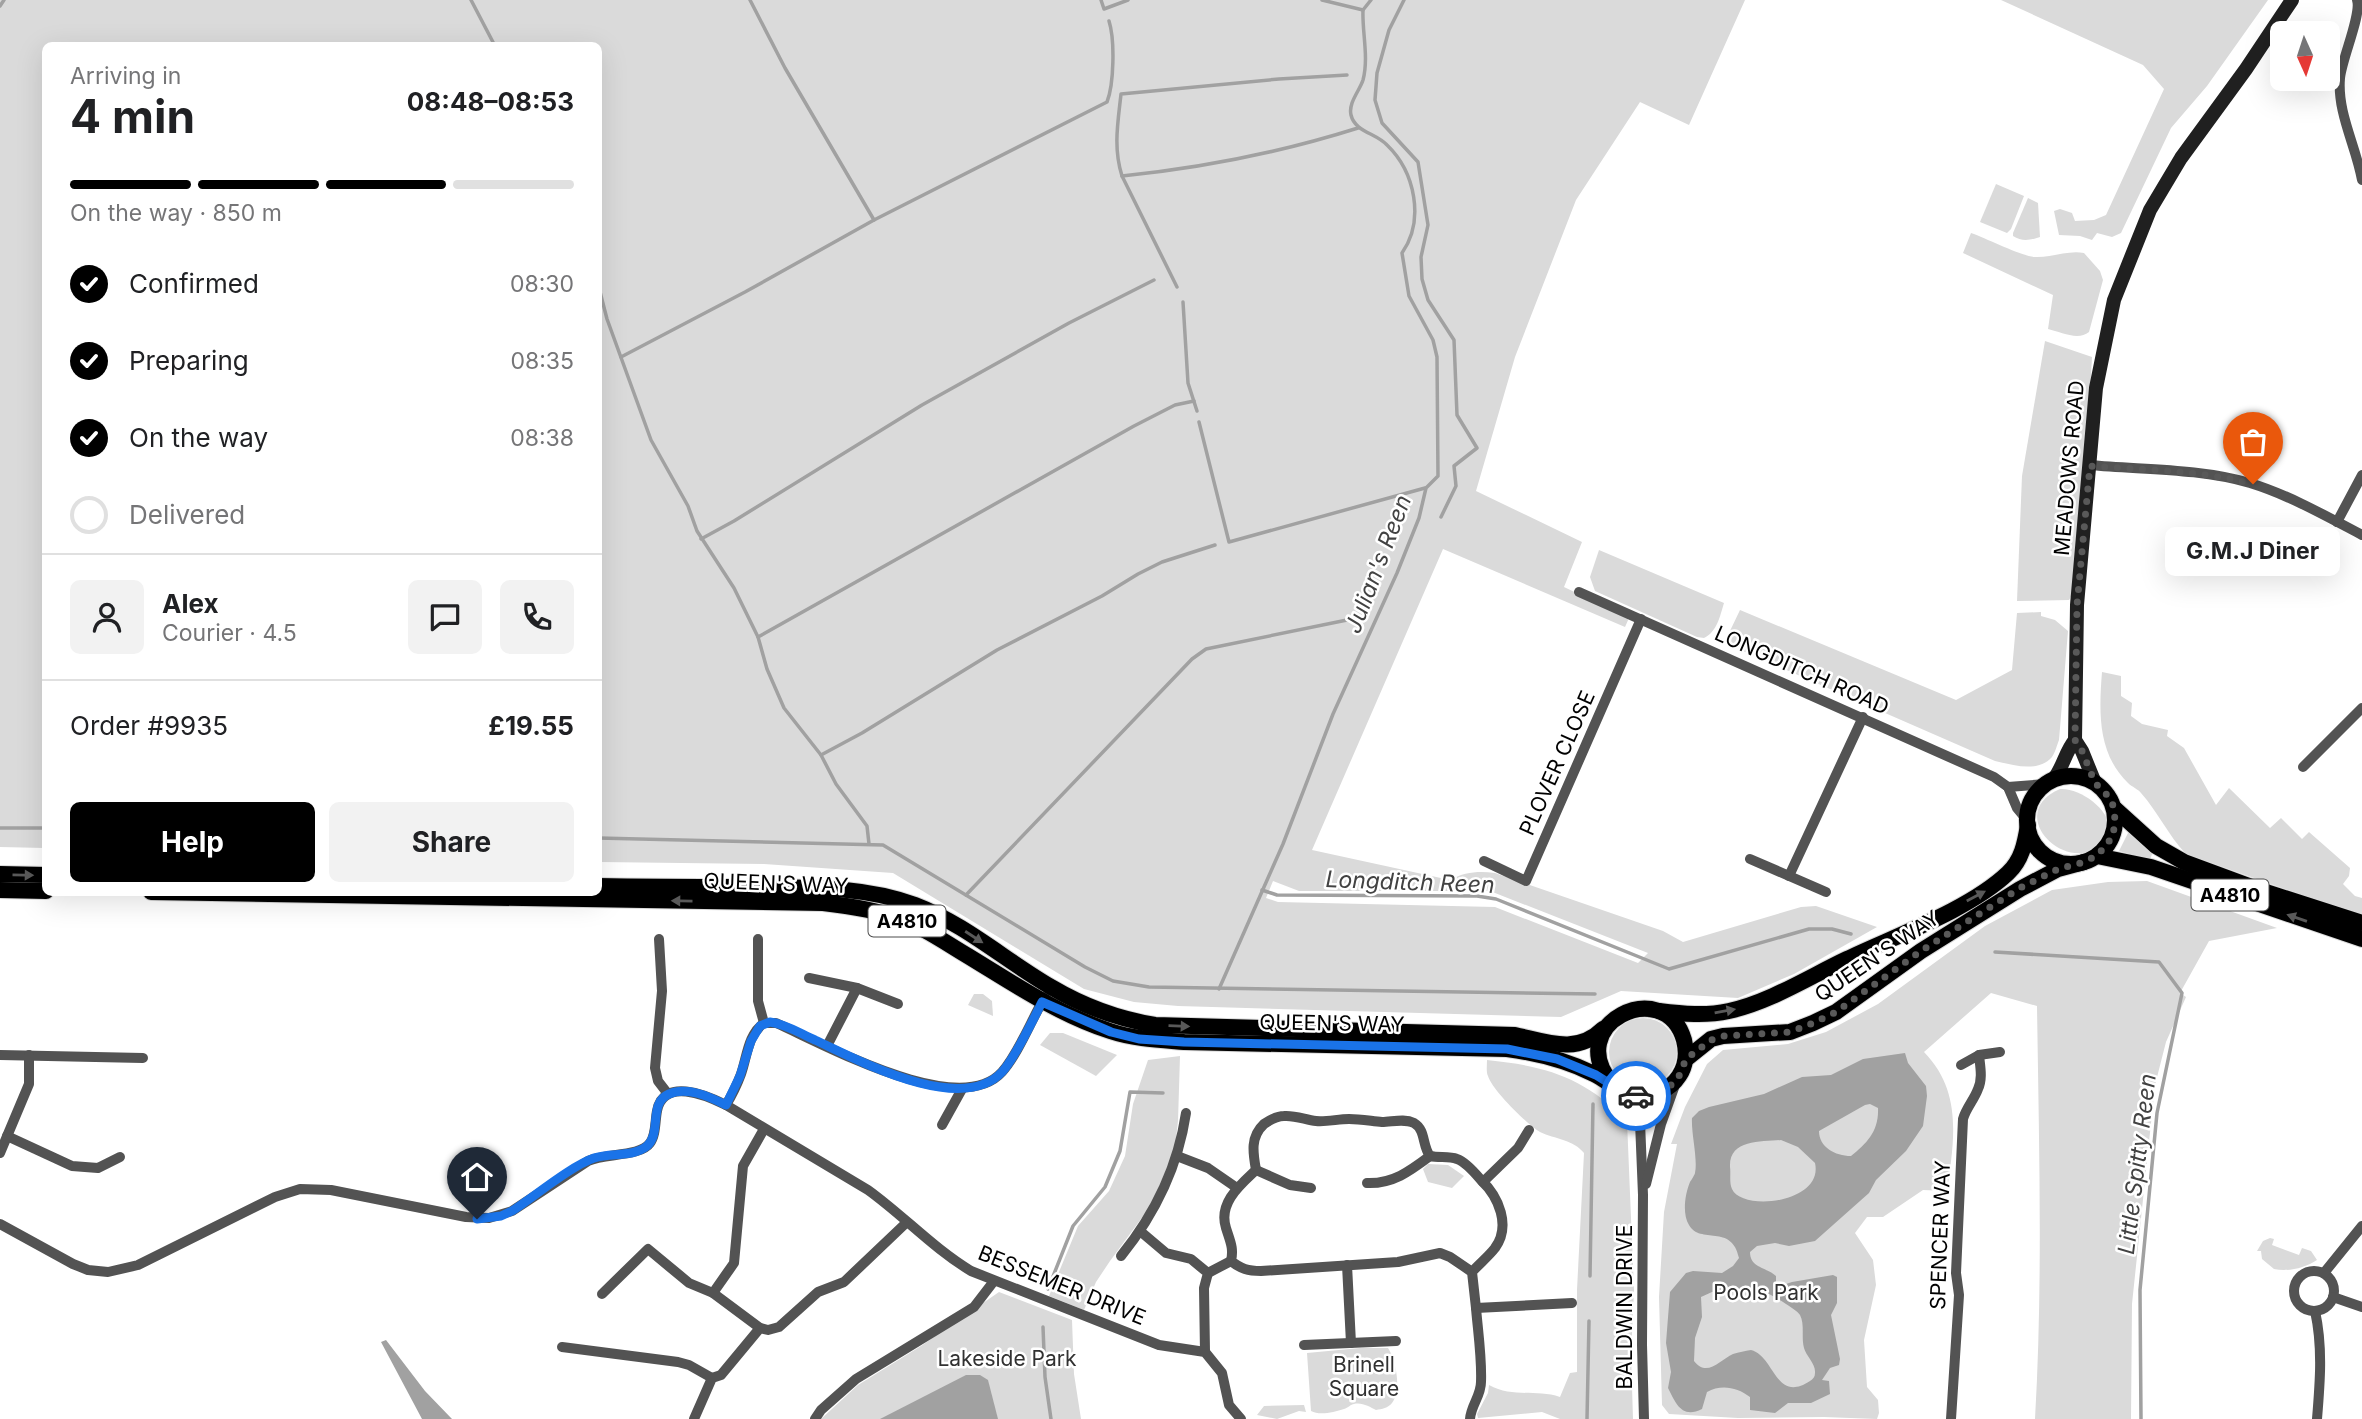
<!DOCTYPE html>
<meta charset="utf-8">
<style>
body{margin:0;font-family:Inter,sans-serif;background:#f2f2f2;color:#202124;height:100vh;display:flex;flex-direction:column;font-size:26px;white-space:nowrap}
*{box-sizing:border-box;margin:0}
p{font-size:23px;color:#757577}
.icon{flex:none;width:38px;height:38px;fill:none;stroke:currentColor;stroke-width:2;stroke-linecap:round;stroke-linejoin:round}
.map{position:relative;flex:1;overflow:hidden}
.drawer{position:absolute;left:42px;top:42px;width:560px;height:854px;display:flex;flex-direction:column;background:#fff;border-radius:10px;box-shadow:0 7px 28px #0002}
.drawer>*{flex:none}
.needle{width:46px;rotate:177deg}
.fabs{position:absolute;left:2270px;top:21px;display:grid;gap:14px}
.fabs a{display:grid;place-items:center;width:70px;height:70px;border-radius:10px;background:#fff;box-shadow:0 7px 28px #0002;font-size:35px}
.pin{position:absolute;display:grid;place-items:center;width:60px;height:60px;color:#fff;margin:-72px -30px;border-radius:50% 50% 50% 0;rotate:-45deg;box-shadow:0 0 7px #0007}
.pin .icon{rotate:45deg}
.courier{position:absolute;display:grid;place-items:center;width:70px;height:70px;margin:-35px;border:5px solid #1a73e8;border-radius:50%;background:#fff;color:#222;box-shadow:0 2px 9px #0007}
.bubble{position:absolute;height:49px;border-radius:10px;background:#fff;box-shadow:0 7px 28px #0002;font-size:23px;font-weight:700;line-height:49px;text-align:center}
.headline em{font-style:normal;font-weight:700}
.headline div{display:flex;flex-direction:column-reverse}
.headline{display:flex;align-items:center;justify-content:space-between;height:119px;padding:0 28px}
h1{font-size:46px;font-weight:700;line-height:52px}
.bar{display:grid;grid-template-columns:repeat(4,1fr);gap:10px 7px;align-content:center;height:84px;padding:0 28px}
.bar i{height:9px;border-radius:5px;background:#e0e0e0}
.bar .selected{background:#000}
.bar p{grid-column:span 4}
.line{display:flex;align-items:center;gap:18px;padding:0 28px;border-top:2px solid #e0e0e0}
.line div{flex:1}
.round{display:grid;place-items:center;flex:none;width:74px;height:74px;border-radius:10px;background:#f2f2f2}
ol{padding:0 28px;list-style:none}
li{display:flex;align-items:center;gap:21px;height:77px}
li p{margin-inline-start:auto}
li .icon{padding:7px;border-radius:50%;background:#000;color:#fff;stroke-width:4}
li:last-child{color:#757577}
li i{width:38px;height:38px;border:4px solid #e0e0e0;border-radius:50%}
.primary-button{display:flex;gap:14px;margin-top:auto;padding:14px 28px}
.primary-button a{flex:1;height:80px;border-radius:10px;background:#000;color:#fff;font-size:28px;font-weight:700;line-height:80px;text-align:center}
.primary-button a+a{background:#f2f2f2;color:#202124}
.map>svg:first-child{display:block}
</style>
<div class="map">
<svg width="2362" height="1419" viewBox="0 0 2362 1419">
<rect width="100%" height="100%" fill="#fff"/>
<!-- green -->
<g fill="#dadada" fill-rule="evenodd">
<path d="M0,0H1745L1689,125L1640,102L1576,200L1515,357L1476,491L1582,542L1564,587L1629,618L1625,627L1443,549L1312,850L1450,880C1465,872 1478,871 1495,873L1663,931L1683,942L1801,907L1816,906L1877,927L1794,974L1738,998L1621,991L1561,1017L1178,1006L1134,1002L1084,989L893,873L764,864L599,862L598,46H46L45,848L0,847ZM1273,881L1299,891H1490L1648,953L1638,963L1495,907L1278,902L1266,898Z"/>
<polygon points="2001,0 2268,0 2207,86 2171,128 2121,233 2112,237 2097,233 2092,240 2080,236 2059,235 2054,211 2060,209 2072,213 2075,221 2094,220 2106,215 2164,89 2143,65"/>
<polygon points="1996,184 2024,196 2011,229 2007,233 1980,222"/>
<path d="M2028,198L2038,203L2040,237C2031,240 2022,242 2013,236V233Z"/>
<path d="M1971,233C1988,239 2019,255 2034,257C2052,258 2067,250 2084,253L2100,271L2103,280L2089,332C2078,341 2061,332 2048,329L2053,295L1963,253Z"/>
<polygon points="2045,341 2092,357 2085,482 2072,595 2069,600 2017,601 2022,476"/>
<path d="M1599,550L1724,603C1720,616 1717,632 1704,638L1697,637L1595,591L1590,577Z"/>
<path d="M1740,610L1956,700L2012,670L2017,613L2041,612V616L2055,620L2068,631L2059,740C2057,745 2055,753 2052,757C2038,773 2013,765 1995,761L1743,651L1728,640L1729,633Z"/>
<path d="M2102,672L2121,676V696L2132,703L2131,716L2142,724L2168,730L2167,736L2184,748L2216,805L2229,788L2270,828L2281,818L2302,839L2309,832L2350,868L2349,876L2343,884L2355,896L2362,898V916L2186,854C2168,835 2158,812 2141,793C2138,789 2132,787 2128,783C2097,753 2099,711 2102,672Z"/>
<path d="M2060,789C2084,787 2126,821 2102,844C2066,877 2003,813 2060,789Z"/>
<polygon points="2129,831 2153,851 2150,860 2119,851"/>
<path d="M2147,881L2277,928L2209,941L2180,993L2186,997L2166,1042L2155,1085L2132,1304L2131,1419H2035C2043,1282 2039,1144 2037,1006L1991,993L1924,1052C1963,1092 1954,1141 1947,1191L1923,1190L1883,1217H1867L1855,1233L1873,1260L1876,1285L1864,1340L1867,1387L1878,1400L1879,1413L1877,1419L1824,1417L1738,1418L1669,1414L1662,1405L1659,1297L1664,1212L1677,1144H1671L1685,1107L1707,1064L1723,1050L1788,1044L1826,1032L1878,1004L1985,926L2052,890L2108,882Z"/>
<polygon points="974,994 983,994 992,1001 993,1016 968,1005"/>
<circle cx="1643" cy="1052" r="34"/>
<polygon points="1050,1033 1063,1033 1117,1055 1096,1076 1040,1045"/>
<polygon points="1180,1056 1178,1121 1175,1148 1152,1204 1110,1261 1096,1282 1084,1310 1049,1296 1078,1226 1109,1191 1125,1156 1133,1104 1148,1060"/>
<path d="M1487,1060C1546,1066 1584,1077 1627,1121L1634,1290L1631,1355L1633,1419H1560L1542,1412L1478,1418L1477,1414L1488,1393L1489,1385C1512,1398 1536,1389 1560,1397L1570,1373L1577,1372V1290L1584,1153C1574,1140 1555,1139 1540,1132C1528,1125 1492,1090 1488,1076C1486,1072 1487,1065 1487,1060Z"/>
<polygon points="1428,1164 1448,1165 1464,1176 1452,1188 1428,1182 1423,1169"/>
<path d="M2270,1238L2274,1239L2272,1245L2299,1255L2302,1248L2311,1251L2317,1260C2305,1268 2288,1272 2274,1269L2262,1259L2261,1251H2257L2263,1241Z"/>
<polygon points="999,1292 1072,1320 1074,1374 1081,1419 821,1419 858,1385 921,1346"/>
<path d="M1360,1348H1388C1396,1360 1402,1391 1392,1403C1388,1408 1382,1409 1376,1410C1370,1407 1362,1402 1354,1404C1351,1404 1348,1408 1344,1409C1334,1412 1320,1416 1311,1411L1307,1353Z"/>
<polygon points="1304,1405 1306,1412 1299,1411 1277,1419 1257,1415 1264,1406"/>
</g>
<!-- water -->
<g fill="#a1a1a1" fill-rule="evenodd">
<path d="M1905,1053L1908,1063L1926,1086L1927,1096L1923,1126L1906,1151L1876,1180L1869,1193L1815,1241L1789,1246L1775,1243L1757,1246L1750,1252C1750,1268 1766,1267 1776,1276V1283L1780,1286L1792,1282L1833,1275L1837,1277V1303L1831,1315L1840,1359L1839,1365L1830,1368L1822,1380L1829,1381L1830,1394L1811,1403H1788L1775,1413L1750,1410V1397C1737,1387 1721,1384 1707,1392L1702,1409C1682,1419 1676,1404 1668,1388L1671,1372L1666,1343L1670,1292L1686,1273L1693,1271L1722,1273L1733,1266L1739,1258C1732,1223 1700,1245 1689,1225C1682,1214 1685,1194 1690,1182C1691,1181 1695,1174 1695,1173C1698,1159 1691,1133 1692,1118L1699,1111L1709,1107L1764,1094L1802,1077L1831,1075L1863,1059ZM1870,1104L1878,1108C1879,1131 1867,1143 1851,1156C1835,1156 1819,1147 1819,1131L1865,1105ZM1781,1140L1798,1147L1815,1163C1824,1203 1742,1212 1732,1189C1729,1183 1731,1173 1730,1167C1729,1139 1761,1142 1781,1140ZM1754,1288C1761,1288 1797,1309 1800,1315C1805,1325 1801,1337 1804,1348C1806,1356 1816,1364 1815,1373C1815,1377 1813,1379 1810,1381C1775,1404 1775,1356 1751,1350C1745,1351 1739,1352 1733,1354C1720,1360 1707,1378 1694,1361L1695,1338L1702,1317L1701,1297L1712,1292L1732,1293Z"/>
<polygon points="386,1340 425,1391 452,1419 422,1419 381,1342"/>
<polygon points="966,1375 980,1375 988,1380 998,1419 880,1419"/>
</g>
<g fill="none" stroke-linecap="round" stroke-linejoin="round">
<!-- stream -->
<g stroke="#a1a1a1" stroke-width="3.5">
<polyline points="471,0 495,46"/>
<polyline points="750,0 785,68 874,220"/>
<polyline points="1101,0 1104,9 1128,0"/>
<polyline points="1322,0 1363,10"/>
<polyline points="1404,0 1389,30 1377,73 1375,100 1382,123 1418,162 1428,225 1421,257 1422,279 1428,300 1454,340 1457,415 1477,448 1454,466 1456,486 1441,517"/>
<polyline points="0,6 4,0"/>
<path d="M1122,176C1201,168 1282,152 1358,128"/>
<polyline points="598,284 607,319 651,440 688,506 697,531 734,588 758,637 767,669 784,708 821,755 836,784 867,826 869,844"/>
<path d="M1177,287L1122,176C1113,148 1118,122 1121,94L1279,79L1347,75"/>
<polyline points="1183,302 1188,383 1197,411"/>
<path d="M621,357L745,292L874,220L1107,102C1114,84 1115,40 1109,21"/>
<polyline points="1199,422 1229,542 1425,488"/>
<polyline points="701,539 734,521 922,405 1069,323 1154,280"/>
<polyline points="758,637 1134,426 1175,405 1194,401"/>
<polyline points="821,755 862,733 997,650 1102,596 1138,574 1162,562 1215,545"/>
<polyline points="0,828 46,828"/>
<polyline points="598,838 883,845 1085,967 1113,981 1149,987 1595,994"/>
<polyline points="1262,890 1277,895 1477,896 1496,899 1669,969 1809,929 1832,929 1851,934"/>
<polyline points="966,895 1192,659 1206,649 1347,620"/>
<polyline points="1995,952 2159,962 2182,993 2157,1113 2140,1290 2141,1419"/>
<path d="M1219,989L1283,844L1333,714L1397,573L1419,518L1426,488L1438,476L1437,357L1433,340L1409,296L1402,253C1425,220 1415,172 1387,145C1376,133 1355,132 1351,115C1348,103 1360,90 1363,80C1369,57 1362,32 1363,10L1371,0"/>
<polyline points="1590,1276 1593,1104"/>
<polyline points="1048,1289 1073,1226 1105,1187 1120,1151 1130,1092 1163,1093"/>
<polyline points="1043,1327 1045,1377 1051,1419"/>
<polyline points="1587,1419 1589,1321"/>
</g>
<!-- primary casing -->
<g stroke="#dbdbdb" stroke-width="18">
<g id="primary">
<circle cx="2071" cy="820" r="44"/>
<polyline points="2114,808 2156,846 2184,862 2257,889 2362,923"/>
<polyline points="2097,856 2151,867 2362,939"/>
<polyline points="0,874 46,875"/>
<path d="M598,886C648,887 698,887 747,887C803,888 862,885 915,905C965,924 1006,961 1051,987C1083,1006 1118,1019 1155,1025L1515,1035C1547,1042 1577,1055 1603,1029"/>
<polyline points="0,890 46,891"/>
<path d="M151,892L823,903C850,906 876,910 902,919C925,928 946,943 968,956C1014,984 1058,1014 1110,1031C1134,1039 1159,1040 1184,1042L1507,1049C1537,1053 1566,1060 1594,1074C1608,1081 1621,1094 1637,1096C1653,1097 1670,1090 1679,1076C1686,1066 1687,1052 1684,1040C1665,974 1560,1024 1613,1085"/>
<path d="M1659,1011C1683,1014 1706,1016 1729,1011C1770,1002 1809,977 1847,959C1895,936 1969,910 2008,873C2022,860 2025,843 2028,825"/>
<polyline points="1686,1059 1711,1039 1723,1036 1790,1032 1813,1023 1836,1012 1921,951 2020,889 2058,869 2084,862"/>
</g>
</g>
<!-- street -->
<g stroke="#535353" stroke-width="10">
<path d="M2357,0C2362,14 2342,58 2340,78C2337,113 2356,146 2362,180"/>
<path d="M2090,465C2143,470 2198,468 2250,483C2289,495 2326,516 2362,535"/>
<polyline points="2337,522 2362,475"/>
<polyline points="1579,592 1994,777 2008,787 2017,808 2027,820"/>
<polyline points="2303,767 2362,708"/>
<polyline points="2008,787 2046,784"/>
<polyline points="1750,859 1826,892"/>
<polyline points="1484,861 1526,881 1641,619"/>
<polyline points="1789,876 1863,717"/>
<polyline points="659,939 662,991 655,1068 658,1081 668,1094"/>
<polyline points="758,939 758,1001 764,1023"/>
<polyline points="809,978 857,988 898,1004"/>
<polyline points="827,1046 857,988"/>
<polyline points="0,1055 143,1058"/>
<polyline points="1961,1065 1979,1055 2000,1052"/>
<polyline points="1623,1095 1636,1111 1640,1122 1643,1195 1642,1345 1644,1419"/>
<path d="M726,1105C732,1095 737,1085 741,1074C747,1057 748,1034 764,1023H776C824,1044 959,1120 1002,1072C1019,1053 1032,1018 1045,997"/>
<polyline points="942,1125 962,1089"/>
<polyline points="7,1136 72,1166 98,1168 120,1157"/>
<polyline points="0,1153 29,1084 29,1055"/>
<polyline points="1177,1156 1208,1168 1237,1188"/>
<polyline points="1256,1170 1290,1185 1311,1188"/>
<polyline points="1483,1182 1518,1148 1529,1130"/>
<path d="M1367,1183C1393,1184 1410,1171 1430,1156"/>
<polyline points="1646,1184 1661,1124 1675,1085"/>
<path d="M0,1224L73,1264L88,1270L108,1272L138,1265L275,1197L300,1189L331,1190L466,1217L489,1218L512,1211L588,1161C604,1153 640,1157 650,1143C656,1135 655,1121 657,1111C663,1077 706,1095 726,1105L868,1190C904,1216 933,1248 971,1271L1159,1345L1205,1352L1222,1373L1229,1405L1241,1419"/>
<polyline points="1140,1231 1166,1253 1191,1259 1208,1273 1204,1288 1205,1352"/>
<path d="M1121,1256C1155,1214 1178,1167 1186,1113"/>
<polyline points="1347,1265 1351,1343"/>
<circle cx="2314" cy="1291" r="20"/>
<path d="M1472,1272L1450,1257L1440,1253L1398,1262L1261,1271C1248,1271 1241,1269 1231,1261C1234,1248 1230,1241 1226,1228C1218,1203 1240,1185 1256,1170C1253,1153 1250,1137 1264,1124C1270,1120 1277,1116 1284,1116C1295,1115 1306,1120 1316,1121C1327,1122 1338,1119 1349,1119C1360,1119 1371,1121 1382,1122C1392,1122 1404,1118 1414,1123C1426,1130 1422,1146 1430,1156C1439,1158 1449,1156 1457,1159C1466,1162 1475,1173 1481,1180C1499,1197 1511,1226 1495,1248C1488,1257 1479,1264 1472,1272L1476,1308"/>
<polyline points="1208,1273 1231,1261"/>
<polyline points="2324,1273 2362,1226"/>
<polyline points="713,1293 734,1263 743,1166 764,1129"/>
<polyline points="602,1294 648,1249 689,1283 713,1293 760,1328"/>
<polyline points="2333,1297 2362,1307"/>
<path d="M2315,1311C2323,1347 2320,1383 2317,1419"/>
<polyline points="1304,1345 1396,1341"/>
<polyline points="562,1347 678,1362 689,1365 712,1378"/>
<polyline points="694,1419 712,1378 721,1375 760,1328 768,1330 779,1327 818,1292 844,1282 906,1223"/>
<polyline points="815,1419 821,1410 856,1379 974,1307 994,1281"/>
<path d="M1470,1419C1471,1405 1481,1396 1481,1382C1482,1358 1478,1332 1476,1308L1572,1303"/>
<path d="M1951,1419L1959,1295L1956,1273L1963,1119C1966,1108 1974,1100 1978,1089C1983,1078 1980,1066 1979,1055"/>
</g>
<!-- secondary -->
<g stroke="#202020" stroke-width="14">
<path d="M2053,780C2063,768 2065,752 2075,740"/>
<polyline points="2095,783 2082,751 2075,740 2077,605 2096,388 2114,300 2150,210 2181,158 2246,69 2292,0"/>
</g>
<!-- primary -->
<use href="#primary" stroke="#000" stroke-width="16"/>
</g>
<!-- one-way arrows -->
<defs><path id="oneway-solid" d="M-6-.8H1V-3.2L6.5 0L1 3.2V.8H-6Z" transform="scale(1.75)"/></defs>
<g fill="#595959">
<use href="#oneway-solid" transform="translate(23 875) rotate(1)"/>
<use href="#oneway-solid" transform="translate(1976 896) rotate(-28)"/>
<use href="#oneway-solid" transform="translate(682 901) rotate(-179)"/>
<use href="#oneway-solid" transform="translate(2297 918) rotate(-161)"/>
<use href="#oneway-solid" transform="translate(974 937) rotate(33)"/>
<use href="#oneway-solid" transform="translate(1725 1011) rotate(-10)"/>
<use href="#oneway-solid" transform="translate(1179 1026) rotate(2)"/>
</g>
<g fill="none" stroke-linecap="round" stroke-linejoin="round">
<!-- done -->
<path stroke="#595959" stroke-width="7" stroke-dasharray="0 12.6" d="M1636,1096H1648L1661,1092L1671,1085L1679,1076L1686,1059L1711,1040L1723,1036L1790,1032L1813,1023L1836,1012L1921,951L2020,888L2058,869L2084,862L2096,856L2106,846L2113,835L2115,821L2114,808L2110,798L2095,783L2082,751L2075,740L2077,605L2090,466C2145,470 2199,470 2253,484"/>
<!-- route -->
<path stroke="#1a73e8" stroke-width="9" d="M477,1219L501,1216L512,1211C535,1196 571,1166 594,1158C611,1152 632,1158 647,1146C662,1133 648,1103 669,1094C687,1086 710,1097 726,1105L740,1076L751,1041L760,1026L770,1022C786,1024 801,1034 815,1040C858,1060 961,1116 1002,1072C1015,1058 1033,1020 1042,1002L1111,1032L1139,1039L1184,1042L1507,1049L1557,1059L1596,1075L1623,1092L1636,1096"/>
</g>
<g text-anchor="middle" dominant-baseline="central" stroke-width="5" stroke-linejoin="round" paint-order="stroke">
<!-- shield labels -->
<g fill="#fff" stroke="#4c4c4c" stroke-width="2">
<rect x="2191.5" y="879.5" width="77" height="31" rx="5"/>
<rect x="868.5" y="905.5" width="77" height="31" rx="5"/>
</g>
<g font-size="19" font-weight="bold" fill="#000">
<text x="2230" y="895">A4810</text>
<text x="907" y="921">A4810</text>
</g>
<!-- street labels -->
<g font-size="21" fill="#000" stroke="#fff">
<text transform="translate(2069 468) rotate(-85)">MEADOWS ROAD</text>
<text transform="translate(1802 670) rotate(24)">LONGDITCH ROAD</text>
<text transform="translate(1557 763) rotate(-66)">PLOVER CLOSE</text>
<text transform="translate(776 883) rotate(2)">QUEEN'S WAY</text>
<text transform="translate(1877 956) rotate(-34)">QUEEN'S WAY</text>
<text transform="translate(1332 1023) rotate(1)">QUEEN'S WAY</text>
<text transform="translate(1940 1235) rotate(-88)">SPENCER WAY</text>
<text transform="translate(1062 1285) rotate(22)">BESSEMER DRIVE</text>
<text transform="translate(1624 1307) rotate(-90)">BALDWIN DRIVE</text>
</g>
<!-- park labels -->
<g font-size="21" fill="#313131" stroke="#fff">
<text x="1766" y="1292">Pools Park</text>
<text x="1007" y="1358">Lakeside Park</text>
<text x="1364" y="1364">Brinell<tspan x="1364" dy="24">Square</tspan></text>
</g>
<!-- water labels -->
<g font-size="23" font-style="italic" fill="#424242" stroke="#fff">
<text transform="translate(1378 564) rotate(-69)">Julian's Reen</text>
<text transform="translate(1410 882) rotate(2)">Longditch Reen</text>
<text transform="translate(2137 1164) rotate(-83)">Little Spitty Reen</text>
</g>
</g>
</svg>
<div class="fabs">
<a><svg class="needle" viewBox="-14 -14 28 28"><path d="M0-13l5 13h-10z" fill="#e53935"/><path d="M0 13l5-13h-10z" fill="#757577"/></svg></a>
</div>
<div class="pin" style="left:2253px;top:484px;background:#ea580c"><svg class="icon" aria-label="bag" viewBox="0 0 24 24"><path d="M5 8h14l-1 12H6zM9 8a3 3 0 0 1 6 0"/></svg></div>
<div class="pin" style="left:477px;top:1219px;background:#1f2937"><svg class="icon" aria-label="home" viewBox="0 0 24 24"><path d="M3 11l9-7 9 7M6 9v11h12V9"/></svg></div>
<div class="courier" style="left:1636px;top:1096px"><svg class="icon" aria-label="car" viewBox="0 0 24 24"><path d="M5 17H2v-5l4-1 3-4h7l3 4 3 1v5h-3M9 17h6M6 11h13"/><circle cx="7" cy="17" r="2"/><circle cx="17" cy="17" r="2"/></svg></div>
<div class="bubble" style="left:2165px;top:527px;width:175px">G.M.J Diner</div>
<section class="drawer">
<div class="headline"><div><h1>4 min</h1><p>Arriving in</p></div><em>08:48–08:53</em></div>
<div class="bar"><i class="selected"></i><i class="selected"></i><i class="selected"></i><i></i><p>On the way · 850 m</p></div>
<ol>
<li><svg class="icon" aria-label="check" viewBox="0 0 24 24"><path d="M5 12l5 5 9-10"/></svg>Confirmed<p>08:30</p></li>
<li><svg class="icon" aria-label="check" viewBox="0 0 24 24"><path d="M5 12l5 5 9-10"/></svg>Preparing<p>08:35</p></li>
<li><svg class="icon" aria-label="check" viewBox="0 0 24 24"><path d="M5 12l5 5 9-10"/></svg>On the way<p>08:38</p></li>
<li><i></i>Delivered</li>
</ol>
<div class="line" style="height:126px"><a class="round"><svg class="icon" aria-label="person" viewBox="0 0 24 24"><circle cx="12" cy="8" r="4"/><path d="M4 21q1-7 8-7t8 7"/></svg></a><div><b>Alex</b><p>Courier · 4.5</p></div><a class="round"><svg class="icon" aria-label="chat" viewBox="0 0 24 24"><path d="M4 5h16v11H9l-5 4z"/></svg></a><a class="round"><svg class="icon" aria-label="phone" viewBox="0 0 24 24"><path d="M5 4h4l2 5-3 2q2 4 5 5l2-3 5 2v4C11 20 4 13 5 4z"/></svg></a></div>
<div class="line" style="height:91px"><div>Order #9935</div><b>£19.55</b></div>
<div class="primary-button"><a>Help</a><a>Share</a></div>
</section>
</div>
